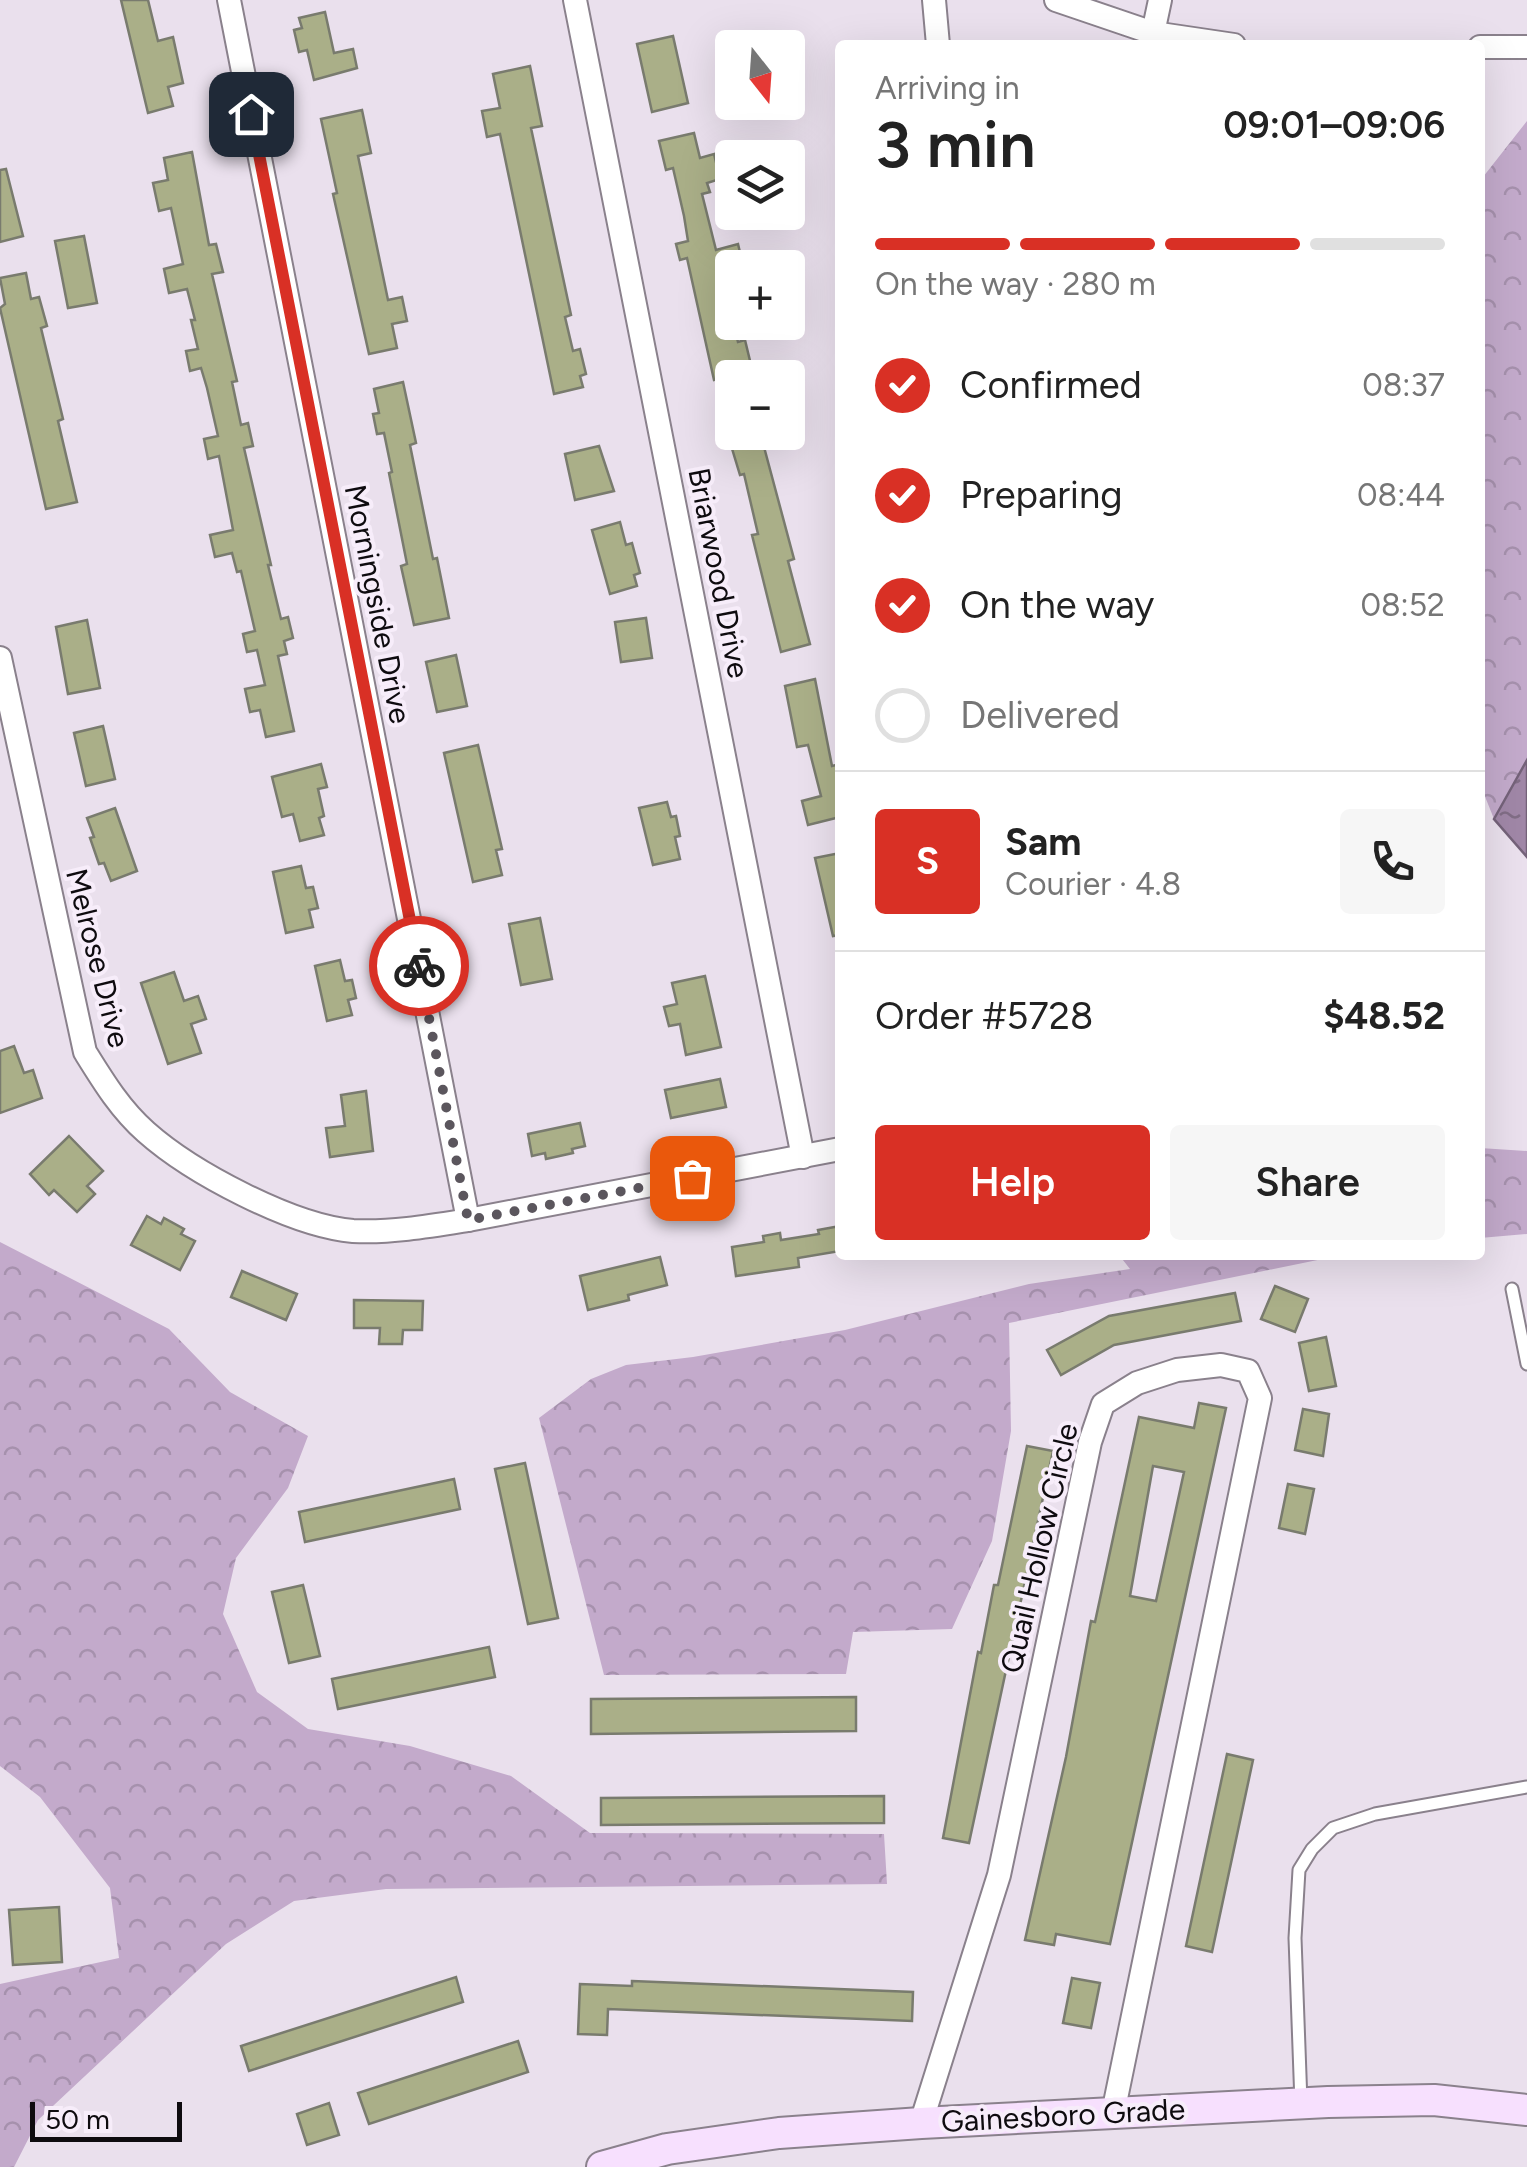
<!DOCTYPE html>
<meta charset="utf-8">
<style>
body{margin:0;font-family:Figtree,sans-serif;background:#f6f6f6;color:#222;height:100vh;display:flex;flex-direction:column;font-size:38px;white-space:nowrap}
*{box-sizing:border-box;margin:0}
p{font-size:32px;color:#767676}
.icon{flex:none;width:55px;height:55px;fill:none;stroke:currentColor;stroke-width:2;stroke-linecap:round;stroke-linejoin:round}
.map{position:relative;flex:1;overflow:hidden}
.sheet{position:absolute;left:835px;top:40px;width:650px;height:1220px;display:flex;flex-direction:column;background:#fff;border-radius:10px;box-shadow:0 10px 40px #0002}
.sheet>*{flex:none}
.needle{width:65px;rotate:163deg}
.fabs{position:absolute;left:715px;top:30px;display:grid;gap:20px}
.fabs a{display:grid;place-items:center;width:90px;height:90px;border-radius:10px;background:#fff;box-shadow:0 10px 40px #0002;font-size:50px}
.scale{position:absolute;left:30px;bottom:25px;width:152px;box-sizing:border-box;padding-left:10px;border:5px solid #0e0b0f;border-top:0;font-size:28px;line-height:35px;white-space:nowrap;color:#0e0b0f;-webkit-text-stroke:8px #f7edfa;paint-order:stroke}
.pin{position:absolute;display:grid;place-items:center;width:85px;height:85px;color:#fff;margin:-42px;border-radius:20px;box-shadow:0 5px 15px #0006}
.courier{position:absolute;display:grid;place-items:center;width:100px;height:100px;margin:-50px;border:8px solid #d93025;border-radius:50%;background:#fff;color:#222;box-shadow:0 2px 12px #0007}
.summary em{font-style:normal;font-weight:600}
.summary div{display:flex;flex-direction:column-reverse}
.summary{display:flex;align-items:center;justify-content:space-between;height:170px;padding:0 40px}
h1{font-size:65px;font-weight:600;line-height:75px}
.bar{display:grid;grid-template-columns:repeat(4,1fr);gap:15px 10px;align-content:center;height:120px;padding:0 40px}
.bar i{height:12px;border-radius:8px;background:#e0e0e0}
.bar .on{background:#d93025}
.bar p{grid-column:span 4}
.line{display:flex;align-items:center;gap:25px;padding:0 40px;border-top:2px solid #e0e0e0}
.line div{flex:1}
.round{display:grid;place-items:center;flex:none;width:105px;height:105px;border-radius:10px;background:#f6f6f6}
ol{padding:0 40px;list-style:none}
li{display:flex;align-items:center;gap:30px;height:110px}
li p{margin-inline-start:auto}
li .icon{padding:10px;border-radius:50%;background:#d93025;color:#fff;stroke-width:4}
li:last-child{color:#767676}
li i{width:55px;height:55px;border:5px solid #e0e0e0;border-radius:50%}
.cta{display:flex;gap:20px;margin-top:auto;padding:20px 40px}
.cta a{flex:1;height:115px;border-radius:10px;background:#d93025;color:#fff;font-size:40px;font-weight:600;line-height:115px;text-align:center}
.cta a+a{background:#f6f6f6;color:#222}
.map>svg:first-child{display:block}
</style>
<div class="map">
<svg width="1527" height="2167" viewBox="0 0 1527 2167">
<defs>
<pattern id="forest-crowns" width="20" height="18" patternUnits="userSpaceOnUse" patternTransform="scale(2.5)"><rect width="20" height="18" fill="#c3aacb"/><path d="M2 6a3 3 0 1 1 6 0M12 15a3 3 0 1 1 6 0" fill="none" stroke="#a691ad"/></pattern>
<pattern id="water-ripples" width="26" height="14" patternUnits="userSpaceOnUse" patternTransform="scale(2.5)"><rect width="26" height="14" fill="#a087a7"/><path d="M2 4q2-2 4 0t4 0M15 11q2-2 4 0t4 0" fill="none" stroke="#816d86"/></pattern>
</defs>
<rect width="100%" height="100%" fill="#eae0ed"/>
<!-- forest -->
<g fill="url(#forest-crowns)">
<polygon points="1527,121 1527,760 1494,819 1480,784 1480,701 1485,639 1480,597 1480,195 1483,177"/>
<polygon points="1480,1148 1527,1151 1527,1234 1480,1238"/>
<polygon points="0,1242 169,1329 230,1392 308,1436 288,1488 236,1558 223,1614 257,1692 308,1729 410,1746 511,1776 590,1833 884,1834 887,1884 386,1889 294,1901 226,1944 38,2120 14,2167 0,2167 0,1984 119,1958 110,1888 40,1797 0,1766"/>
<polygon points="1119,1255 1342,1255 1009,1323 1011,1431 992,1541 952,1629 853,1632 846,1674 604,1675 539,1418 591,1379 626,1365 693,1357 845,1330 1029,1284 1130,1269"/>
</g>
<!-- water -->
<polygon fill="url(#water-ripples)" stroke="#746279" stroke-width="2.5" points="1527,760 1527,857 1494,819"/>
<!-- building -->
<g fill="#aaaf88" stroke="#797b6e" stroke-width="2.5" fill-rule="evenodd">
<polygon points="121,0 148,0 158,41 173,37 183,83 168,87 173,106 148,113"/>
<polygon points="325,12 334,53 353,49 357,68 314,80 307,50 299,52 294,30 302,28 299,18"/>
<polygon points="673,36 688,103 652,112 637,44"/>
<polygon points="530,66 542,126 531,128 571,315 565,317 573,351 580,349 586,374 580,376 583,387 554,394 500,134 487,137 482,111 500,108 493,74"/>
<polygon points="362,110 371,153 358,156 388,300 402,297 407,321 392,324 397,348 369,354 333,194 337,193 321,119"/>
<polygon points="694,133 700,158 714,154 720,179 707,183 710,192 702,194 716,250 738,244 743,265 723,270 724,285 738,342 745,340 751,365 744,367 745,372 714,380 687,258 680,260 676,244 688,241 684,216 673,168 666,170 659,141"/>
<polygon points="192,152 209,245 216,244 223,272 212,274 237,381 232,382 241,425 248,423 253,446 244,448 271,565 268,565 281,619 288,617 293,638 284,641 287,654 278,656 294,731 266,737 260,710 250,712 245,689 265,685 257,650 247,652 243,634 255,631 241,571 237,572 232,553 215,557 210,535 233,530 219,456 208,459 204,439 218,436 207,388 201,368 190,371 186,351 198,349 191,320 195,320 187,289 169,293 164,269 183,264 171,208 159,211 153,183 168,180 164,158"/>
<polygon points="6,169 23,236 0,242 0,170"/>
<polygon points="84,236 97,303 68,308 55,241"/>
<polygon points="26,273 31,299 39,297 47,326 41,328 63,419 58,421 77,502 46,509 0,308 5,304 0,278"/>
<polygon points="403,382 416,443 410,445 433,559 437,558 449,618 414,625 401,566 407,564 389,473 392,472 384,433 377,434 373,414 379,413 374,389"/>
<polygon points="727,432 760,432 794,559 788,561 810,644 781,652 752,535 758,534 744,474 740,475"/>
<polygon points="599,446 614,491 575,500 565,454"/>
<polygon points="620,522 626,545 632,543 640,573 634,575 637,586 610,594 592,530"/>
<polygon points="646,618 652,658 621,662 615,622"/>
<polygon points="87,620 100,688 68,694 56,627"/>
<polygon points="456,655 467,706 437,712 426,662"/>
<polygon points="815,679 832,766 840,764 840,817 808,825 802,801 821,796 808,745 797,747 785,686"/>
<polygon points="103,726 115,779 86,786 74,733"/>
<polygon points="478,745 502,849 496,850 502,875 473,882 444,753"/>
<polygon points="321,764 327,787 318,789 324,816 319,818 324,835 300,841 293,814 282,817 272,777"/>
<polygon points="667,802 671,817 676,816 680,836 675,837 680,859 653,865 639,808"/>
<polygon points="115,808 137,871 111,881 104,863 99,864 90,838 94,837 87,818"/>
<polygon points="840,853 840,935 833,936 815,858"/>
<polygon points="301,866 306,888 313,887 318,908 309,910 313,927 286,933 273,872"/>
<polygon points="540,918 552,979 521,985 509,924"/>
<polygon points="340,960 345,981 352,980 356,998 348,1000 352,1015 327,1021 315,966"/>
<polygon points="174,972 184,1001 198,996 206,1019 191,1024 201,1053 168,1064 141,983"/>
<polygon points="705,976 721,1047 686,1055 680,1024 669,1026 664,1007 677,1004 672,983"/>
<polygon points="14,1046 24,1073 33,1070 42,1098 0,1113 0,1051"/>
<polygon points="720,1079 726,1107 671,1118 665,1090"/>
<polygon points="366,1091 373,1151 330,1157 326,1128 345,1126 341,1095"/>
<polygon points="580,1123 585,1146 572,1149 573,1153 546,1159 545,1153 532,1156 528,1134"/>
<polygon points="69,1136 103,1171 87,1186 95,1194 77,1212 54,1190 49,1195 30,1174"/>
<polygon points="147,1216 161,1224 164,1218 184,1229 181,1234 195,1241 180,1270 131,1245"/>
<polygon points="840,1226 840,1251 798,1258 799,1267 736,1276 732,1247 764,1242 763,1236 780,1233 781,1240 819,1234 818,1230"/>
<polygon points="660,1257 667,1285 628,1295 629,1300 588,1310 580,1276"/>
<polygon points="242,1271 297,1294 286,1320 231,1297"/>
<polygon points="1275,1286 1308,1299 1295,1332 1261,1319"/>
<polygon points="1235,1293 1241,1321 1114,1345 1061,1375 1047,1350 1109,1316"/>
<polygon points="354,1300 423,1301 422,1330 403,1330 402,1344 379,1344 380,1328 354,1328"/>
<polygon points="1326,1337 1336,1386 1309,1391 1299,1343"/>
<path d="M1199,1403L1226,1408L1110,1944L1056,1934L1054,1945L1025,1940L1066,1757L1091,1621L1095,1622L1139,1417L1194,1428ZM1153,1466L1184,1472L1156,1601L1130,1596Z"/>
<polygon points="1303,1409 1329,1414 1323,1456 1295,1450"/>
<polygon points="1027,1446 1053,1451 969,1843 943,1838 978,1652 981,1653 994,1585 998,1585"/>
<polygon points="525,1463 558,1618 528,1624 495,1469"/>
<polygon points="454,1479 460,1509 305,1542 299,1512"/>
<polygon points="1288,1484 1314,1489 1305,1534 1279,1528"/>
<polygon points="303,1585 320,1656 289,1663 272,1592"/>
<polygon points="489,1647 495,1677 338,1709 332,1679"/>
<polygon points="856,1697 856,1731 591,1734 591,1699"/>
<polygon points="1227,1754 1253,1760 1212,1952 1186,1946"/>
<polygon points="884,1796 884,1823 601,1825 601,1798"/>
<polygon points="59,1907 62,1962 13,1965 9,1910"/>
<polygon points="456,1977 463,2002 249,2071 241,2046"/>
<polygon points="1072,1978 1100,1983 1091,2028 1063,2023"/>
<polygon points="632,1981 913,1992 912,2021 608,2009 607,2035 578,2034 580,1984 632,1986"/>
<polygon points="518,2041 528,2072 369,2124 358,2093"/>
<polygon points="329,2103 339,2135 307,2145 297,2114"/>
</g>
<g fill="none" stroke-linecap="round" stroke-linejoin="round">
<!-- service casing -->
<g stroke="#8a818c" stroke-width="15">
<g id="service">
<polyline points="1512,1289 1527,1364"/>
<polyline points="1301,2103 1295,1938 1299,1870 1312,1849 1333,1828 1375,1814 1527,1787"/>
</g>
</g>
<!-- minor casing -->
<g stroke="#8a818c" stroke-width="26">
<g id="minor">
<polyline points="229,0 468,1220"/>
<polyline points="575,0 803,1157"/>
<polyline points="934,0 938,45"/>
<polyline points="1056,0 1153,33 1234,45"/>
<polyline points="1153,33 1160,0"/>
<polyline points="1480,47 1527,47"/>
<path d="M0,658L85,1052C103,1081 120,1109 146,1132C191,1172 292,1226 353,1231C391,1233 431,1226 468,1220L840,1149"/>
<polyline points="921,2123 999,1875 1090,1442 1103,1404 1137,1383 1177,1370 1221,1365 1248,1371 1260,1398 1113,2113"/>
</g>
</g>
<!-- secondary casing -->
<g stroke="#8a818c" stroke-width="34">
<polyline id="secondary" points="602,2167 667,2149 779,2133 921,2123 1328,2102 1434,2100 1527,2110"/>
</g>
<!-- service -->
<use href="#service" stroke="#fff" stroke-width="11"/>
<!-- minor -->
<use href="#minor" stroke="#fff" stroke-width="22"/>
<!-- secondary -->
<use href="#secondary" stroke="#f7e0fe" stroke-width="30"/>
</g>
<g fill="none" stroke-linecap="round" stroke-linejoin="round">
<!-- done -->
<polyline stroke="#5b565d" stroke-width="10" stroke-dasharray="0 18" points="419,966 468,1220 692,1178"/>
<!-- route -->
<polyline stroke="#d93025" stroke-width="12" points="251,114 419,966"/>
</g>
<g text-anchor="middle" dominant-baseline="central" stroke-width="8" stroke-linejoin="round" paint-order="stroke">
<!-- street labels -->
<g font-size="30" fill="#0e0b0f" stroke="#f7edfa">
<text transform="translate(719 573) rotate(79)">Briarwood Drive</text>
<text transform="translate(378 604) rotate(79)">Morningside Drive</text>
<text transform="translate(98 958) rotate(76)">Melrose Drive</text>
<text transform="translate(1039 1548) rotate(-77)">Quail Hollow Circle</text>
<text transform="translate(1063 2115) rotate(-3)">Gainesboro Grade</text>
</g>
</g>
</svg>
<div class="fabs">
<a><svg class="needle" viewBox="-14 -14 28 28"><path d="M0-13l5 13h-10z" fill="#e53935"/><path d="M0 13l5-13h-10z" fill="#767676"/></svg></a>
<a><svg class="icon" aria-label="layers" viewBox="0 0 24 24"><path d="M12 4l9 5-9 5-9-5zM3 14l9 5 9-5"/></svg></a>
<a>+</a>
<a>−</a>
</div>
<div class="scale">50 m</div>
<div class="pin" style="left:692px;top:1178px;background:#ea580c"><svg class="icon" aria-label="bag" viewBox="0 0 24 24"><path d="M5 8h14l-1 12H6zM9 8a3 3 0 0 1 6 0"/></svg></div>
<div class="pin" style="left:251px;top:114px;background:#1f2937"><svg class="icon" aria-label="home" viewBox="0 0 24 24"><path d="M3 11l9-7 9 7M6 9v11h12V9"/></svg></div>
<div class="courier" style="left:419px;top:966px"><svg class="icon" aria-label="bike" viewBox="0 0 24 24"><circle cx="6" cy="16" r="4"/><circle cx="18" cy="16" r="4"/><path d="M6 16l4-8h5l3 8M10 8l3 8H6M13 5h3"/></svg></div>
<section class="sheet">
<div class="summary"><div><h1>3 min</h1><p>Arriving in</p></div><em>09:01–09:06</em></div>
<div class="bar"><i class="on"></i><i class="on"></i><i class="on"></i><i></i><p>On the way · 280 m</p></div>
<ol>
<li><svg class="icon" aria-label="check" viewBox="0 0 24 24"><path d="M5 12l5 5 9-10"/></svg>Confirmed<p>08:37</p></li>
<li><svg class="icon" aria-label="check" viewBox="0 0 24 24"><path d="M5 12l5 5 9-10"/></svg>Preparing<p>08:44</p></li>
<li><svg class="icon" aria-label="check" viewBox="0 0 24 24"><path d="M5 12l5 5 9-10"/></svg>On the way<p>08:52</p></li>
<li><i></i>Delivered</li>
</ol>
<div class="line" style="height:180px"><b class="round" style="background:#d93025;color:#fff">S</b><div><b>Sam</b><p>Courier · 4.8</p></div><a class="round"><svg class="icon" aria-label="phone" viewBox="0 0 24 24"><path d="M5 4h4l2 5-3 2q2 4 5 5l2-3 5 2v4C11 20 4 13 5 4z"/></svg></a></div>
<div class="line" style="height:130px"><div>Order #5728</div><b>$48.52</b></div>
<div class="cta"><a>Help</a><a>Share</a></div>
</section>
</div>
